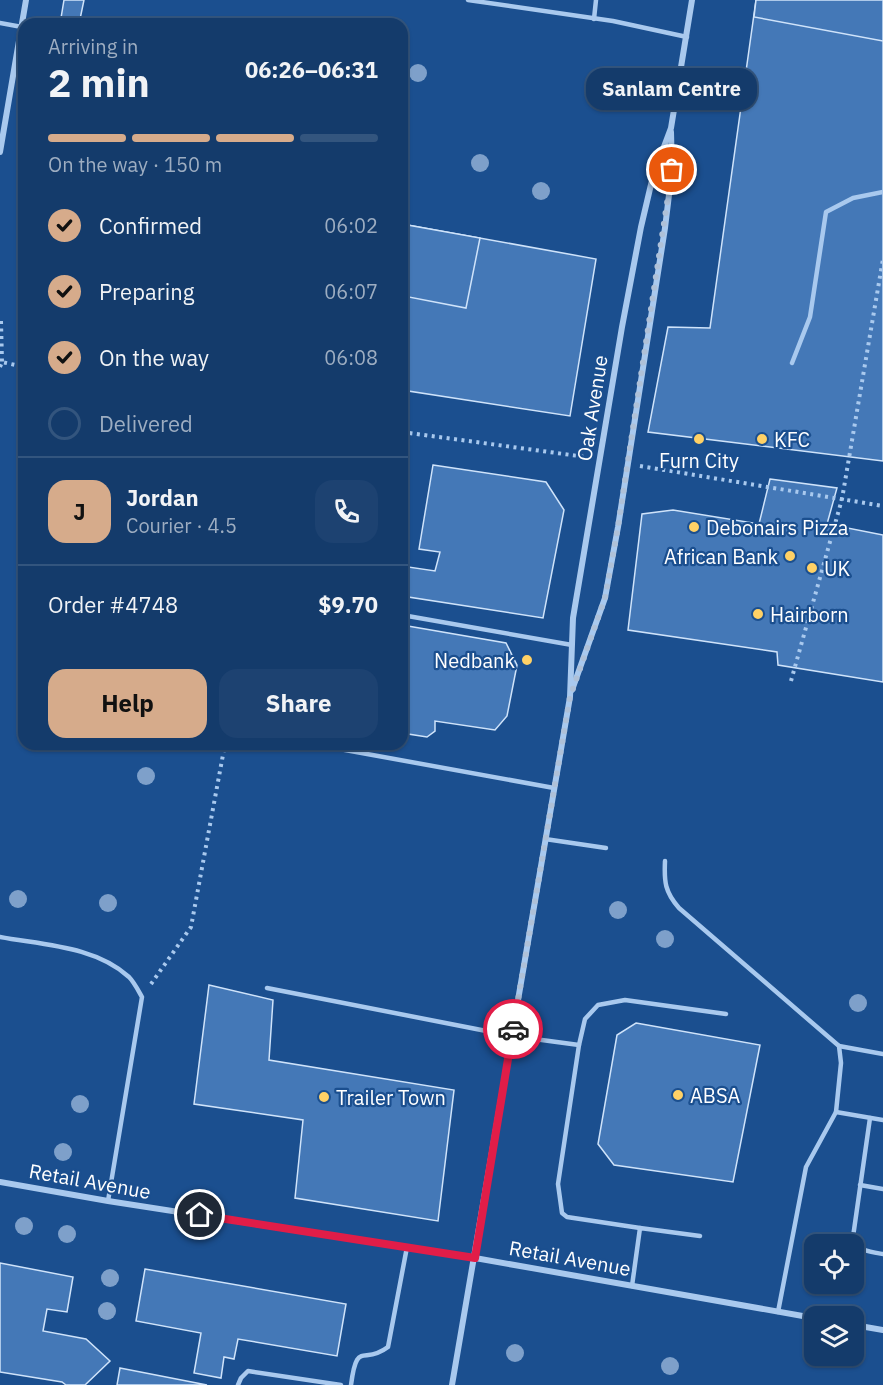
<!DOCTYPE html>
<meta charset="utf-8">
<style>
body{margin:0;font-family:"IBM Plex Sans",sans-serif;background:#1d4271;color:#f1f3f6;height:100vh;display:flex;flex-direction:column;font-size:22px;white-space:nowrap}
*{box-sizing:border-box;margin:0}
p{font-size:20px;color:#9dadc1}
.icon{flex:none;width:33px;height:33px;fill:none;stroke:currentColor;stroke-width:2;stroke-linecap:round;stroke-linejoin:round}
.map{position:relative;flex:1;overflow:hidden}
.drawer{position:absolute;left:18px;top:18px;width:390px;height:732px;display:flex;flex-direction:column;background:#143b6b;border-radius:18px;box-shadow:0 2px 4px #0004,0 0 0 2px #33557e}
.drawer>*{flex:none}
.fabs{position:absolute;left:804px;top:1234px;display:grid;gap:12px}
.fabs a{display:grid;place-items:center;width:60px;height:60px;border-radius:12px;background:#143b6b;box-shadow:0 2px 4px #0004,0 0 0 2px #33557e;font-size:30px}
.pin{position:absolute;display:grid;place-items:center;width:51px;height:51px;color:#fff;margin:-26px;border:3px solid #fff;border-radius:50%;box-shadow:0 2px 6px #0007}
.courier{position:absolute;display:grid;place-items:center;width:60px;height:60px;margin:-30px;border:4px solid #e11d48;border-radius:50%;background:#fff;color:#222;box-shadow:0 2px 8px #0007}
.bubble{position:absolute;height:42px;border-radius:18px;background:#143b6b;box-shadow:0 2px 4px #0004,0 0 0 2px #33557e;font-size:20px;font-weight:700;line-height:42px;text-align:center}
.headline em{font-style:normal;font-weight:700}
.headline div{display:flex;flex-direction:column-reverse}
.headline{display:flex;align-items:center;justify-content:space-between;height:102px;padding:0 30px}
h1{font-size:39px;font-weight:700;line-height:45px}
.bar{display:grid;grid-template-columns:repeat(4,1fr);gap:9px 6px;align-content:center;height:72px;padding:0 30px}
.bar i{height:8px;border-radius:4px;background:#33557e}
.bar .active{background:#d6ab8b}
.bar p{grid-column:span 4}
.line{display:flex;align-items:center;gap:15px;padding:0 30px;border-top:2px solid #33557e}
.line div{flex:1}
.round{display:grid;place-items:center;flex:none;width:63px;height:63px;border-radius:18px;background:#1d4271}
ol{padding:0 30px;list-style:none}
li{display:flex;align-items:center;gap:18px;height:66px}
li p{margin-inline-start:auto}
li .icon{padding:6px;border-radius:50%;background:#d6ab8b;color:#111;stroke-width:4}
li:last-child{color:#9dadc1}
li i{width:33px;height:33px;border:3px solid #33557e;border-radius:50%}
.cta{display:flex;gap:12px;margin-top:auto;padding:12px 30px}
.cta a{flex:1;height:69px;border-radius:18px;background:#d6ab8b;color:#111;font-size:24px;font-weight:700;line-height:69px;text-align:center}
.cta a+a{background:#1d4271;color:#f1f3f6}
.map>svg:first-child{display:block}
</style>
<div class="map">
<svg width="883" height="1385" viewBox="0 0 883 1385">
<rect width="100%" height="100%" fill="#1b4f8f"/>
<!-- building -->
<g fill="#4478b7" stroke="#cfe3fa" stroke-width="1.5">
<polygon points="64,0 84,0 79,24 60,24"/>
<polygon points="756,0 883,0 883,461 648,432 668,327 710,328"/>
<polygon points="756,0 883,0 883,41 754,17"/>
<polygon points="402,224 596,259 570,416 402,390"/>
<polygon points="402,224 480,238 466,308 404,296 402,304"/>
<polygon points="433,465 546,482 564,510 543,618 402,596 402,566 435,571 440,552 419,549"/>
<polygon points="770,479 837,488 827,524 883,535 883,682 778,665 777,652 628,630 642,514 673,510 759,524"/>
<polygon points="402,625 506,643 517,665 507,716 495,730 435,721 435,731 427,737 402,733"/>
<polygon points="209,985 273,1000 269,1060 454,1090 438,1221 295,1198 303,1120 194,1104"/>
<polygon points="636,1023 760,1045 733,1182 614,1165 598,1144 617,1035"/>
<polygon points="0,1263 73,1277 67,1312 47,1309 43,1331 86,1339 110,1361 85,1385 66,1385 62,1382 0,1372"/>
<polygon points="145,1269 346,1304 337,1356 238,1339 234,1359 224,1357 221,1378 194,1373 201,1333 136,1321"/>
<polygon points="120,1368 207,1385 117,1385"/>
</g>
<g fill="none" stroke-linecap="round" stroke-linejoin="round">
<!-- path -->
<g stroke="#a9c9ee" stroke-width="4" stroke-dasharray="3 4.5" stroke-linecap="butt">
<polyline points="1,321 2,362"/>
<polyline points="0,367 2,362 24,367"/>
<polyline points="402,432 586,457"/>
<polyline points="640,466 883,506"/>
<polyline points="791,681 842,499 883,259"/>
<polyline points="151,984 191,927 225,744"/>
</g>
<!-- lane -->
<g stroke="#a9c9ee" stroke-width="4.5">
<polyline points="468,0 613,21 687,37"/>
<polyline points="594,19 596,0"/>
<polyline points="0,23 22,27"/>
<polyline points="792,363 810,317 826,212 853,198 883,192"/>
<polyline points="402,615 572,645"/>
<polyline points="312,744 554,788"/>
<polyline points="545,839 606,848"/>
<path d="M665,861C664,882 665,892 679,908L839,1046L841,1063L836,1112L806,1167L778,1312"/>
<path d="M0,937C43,945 95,946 129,977C134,982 138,990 142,997L108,1201"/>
<polyline points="267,988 512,1036 579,1045"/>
<polyline points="839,1046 883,1054"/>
<polyline points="836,1112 883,1120"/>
<path d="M870,1118L853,1237C857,1251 870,1252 883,1254"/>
<polyline points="860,1185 883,1189"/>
<polyline points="640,1228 567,1217 562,1213 558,1184 579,1045 585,1019 598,1005 625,1000 726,1014"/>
<polyline points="632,1286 640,1228 700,1236"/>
<polyline points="238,1385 241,1378 248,1371 341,1385"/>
<path d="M351,1385C357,1339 363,1366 388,1347L407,1247"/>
</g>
<!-- street -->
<g stroke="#a9c9ee" stroke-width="6">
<polyline points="0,152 26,0"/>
<polyline points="572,690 605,598 618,527 665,228 672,170 671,132"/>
<polyline points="0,1182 108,1201 475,1258 814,1318"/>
<polyline points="854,1325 883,1330"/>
<polyline points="452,1385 570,697 573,618 622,327 641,227 653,176 671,128 692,0"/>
</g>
</g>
<!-- trees -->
<g fill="#7ea0ca">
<circle cx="418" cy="73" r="9"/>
<circle cx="480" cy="163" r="9"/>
<circle cx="541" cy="191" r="9"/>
<circle cx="146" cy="776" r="9"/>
<circle cx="18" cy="899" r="9"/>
<circle cx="108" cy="903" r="9"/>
<circle cx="618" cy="910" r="9"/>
<circle cx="665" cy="939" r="9"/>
<circle cx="858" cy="1003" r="9"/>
<circle cx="80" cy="1104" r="9"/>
<circle cx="63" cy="1152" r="9"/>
<circle cx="24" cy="1226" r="9"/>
<circle cx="67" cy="1234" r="9"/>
<circle cx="110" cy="1278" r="9"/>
<circle cx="107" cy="1311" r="9"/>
<circle cx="515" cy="1353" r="9"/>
<circle cx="670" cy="1366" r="9"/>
</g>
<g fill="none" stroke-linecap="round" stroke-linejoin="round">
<!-- done -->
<polyline stroke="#afc1d8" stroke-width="6" stroke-dasharray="0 10.8" points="513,1029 570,697 605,598 618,527 672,170"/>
<!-- route -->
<polyline stroke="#e11d48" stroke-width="8" points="200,1215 475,1258 513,1029"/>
</g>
<!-- markers -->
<g fill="#ffd166" stroke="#1b4f8f" stroke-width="2">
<circle cx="699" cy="439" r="6"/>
<circle cx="762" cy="439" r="6"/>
<circle cx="694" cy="527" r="6"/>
<circle cx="790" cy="556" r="6"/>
<circle cx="812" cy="568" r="6"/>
<circle cx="758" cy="614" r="6"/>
<circle cx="527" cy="660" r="6"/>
<circle cx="678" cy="1095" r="6"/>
<circle cx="324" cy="1097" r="6"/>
</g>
<g text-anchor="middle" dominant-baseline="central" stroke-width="4.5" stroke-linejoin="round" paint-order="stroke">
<!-- street labels -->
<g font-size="20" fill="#fff" stroke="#1b4f8f">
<text transform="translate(592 408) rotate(-81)">Oak Avenue</text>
<text transform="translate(90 1181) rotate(10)">Retail Avenue</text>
<text transform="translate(570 1258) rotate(10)">Retail Avenue</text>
</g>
<!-- poi labels -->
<g font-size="20" fill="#fff" stroke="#1b4f8f" text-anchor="start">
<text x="774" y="439">KFC</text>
<text x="699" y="460" text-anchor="middle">Furn City</text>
<text x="706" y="527">Debonairs Pizza</text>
<text x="778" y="556" text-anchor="end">African Bank</text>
<text x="824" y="568">UK</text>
<text x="770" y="614">Hairborn</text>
<text x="515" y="660" text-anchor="end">Nedbank</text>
<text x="690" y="1095">ABSA</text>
<text x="336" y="1097">Trailer Town</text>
</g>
</g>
</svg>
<div class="fabs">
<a><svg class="icon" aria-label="locate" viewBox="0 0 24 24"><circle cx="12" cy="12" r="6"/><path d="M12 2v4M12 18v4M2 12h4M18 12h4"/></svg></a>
<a><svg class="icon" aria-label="layers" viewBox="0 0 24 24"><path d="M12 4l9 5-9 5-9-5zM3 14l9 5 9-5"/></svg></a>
</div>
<div class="pin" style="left:672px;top:170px;background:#ea580c"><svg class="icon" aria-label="bag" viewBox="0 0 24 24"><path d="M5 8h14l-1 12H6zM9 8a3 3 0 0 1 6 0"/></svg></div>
<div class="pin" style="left:200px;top:1215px;background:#1f2937"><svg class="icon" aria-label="home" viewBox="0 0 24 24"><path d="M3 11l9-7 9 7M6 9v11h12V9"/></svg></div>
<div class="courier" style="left:513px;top:1029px"><svg class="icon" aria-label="car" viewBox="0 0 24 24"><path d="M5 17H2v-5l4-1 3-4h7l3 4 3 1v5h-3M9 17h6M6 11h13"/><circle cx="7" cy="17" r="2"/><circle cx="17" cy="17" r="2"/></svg></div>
<div class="bubble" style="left:586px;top:68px;width:171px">Sanlam Centre</div>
<section class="drawer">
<div class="headline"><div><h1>2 min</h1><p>Arriving in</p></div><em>06:26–06:31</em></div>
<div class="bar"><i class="active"></i><i class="active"></i><i class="active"></i><i></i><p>On the way · 150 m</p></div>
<ol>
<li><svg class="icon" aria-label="check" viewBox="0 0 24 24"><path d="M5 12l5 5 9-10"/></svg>Confirmed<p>06:02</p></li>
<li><svg class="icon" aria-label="check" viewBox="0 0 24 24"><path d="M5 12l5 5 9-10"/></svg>Preparing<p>06:07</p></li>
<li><svg class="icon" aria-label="check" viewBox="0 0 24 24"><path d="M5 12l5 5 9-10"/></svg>On the way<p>06:08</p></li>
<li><i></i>Delivered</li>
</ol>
<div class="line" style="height:108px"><b class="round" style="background:#d6ab8b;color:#111">J</b><div><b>Jordan</b><p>Courier · 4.5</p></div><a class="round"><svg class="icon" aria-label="phone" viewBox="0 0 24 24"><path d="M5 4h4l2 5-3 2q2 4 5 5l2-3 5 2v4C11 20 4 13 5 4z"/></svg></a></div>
<div class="line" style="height:78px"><div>Order #4748</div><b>$9.70</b></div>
<div class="cta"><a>Help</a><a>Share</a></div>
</section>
</div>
